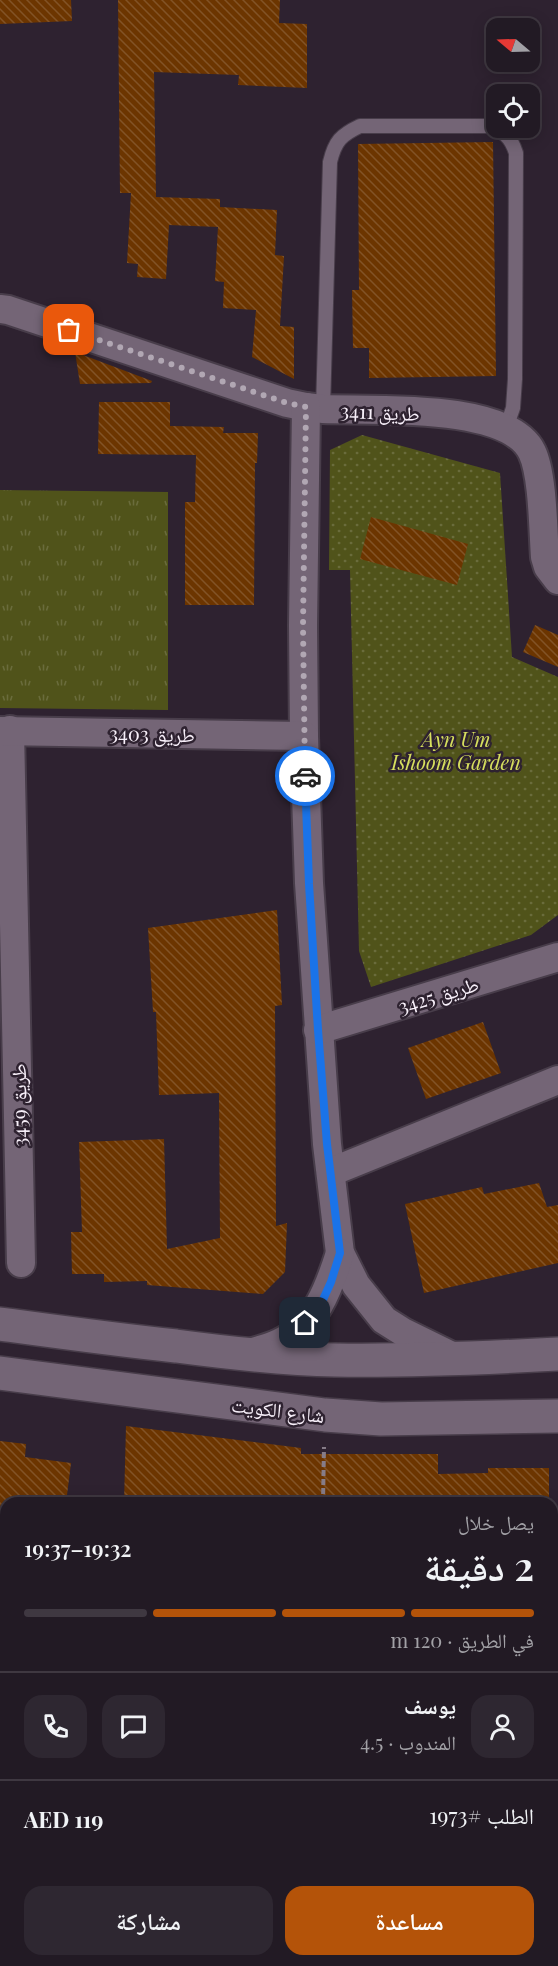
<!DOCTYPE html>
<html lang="ar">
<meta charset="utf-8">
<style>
body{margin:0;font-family:"Playfair Display","Noto Naskh Arabic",serif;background:#2e2731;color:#f1f3f6;direction:rtl;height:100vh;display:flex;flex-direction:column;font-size:22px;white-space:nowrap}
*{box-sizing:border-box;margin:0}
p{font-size:20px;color:#a2a1a6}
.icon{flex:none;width:33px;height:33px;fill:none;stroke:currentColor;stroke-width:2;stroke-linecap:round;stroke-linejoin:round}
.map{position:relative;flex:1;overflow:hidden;direction:ltr}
.panel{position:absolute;left:0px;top:1497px;width:558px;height:470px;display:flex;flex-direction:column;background:#221a24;border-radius:18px 18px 0 0;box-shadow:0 3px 15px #0003,0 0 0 2px #3f3841;direction:rtl}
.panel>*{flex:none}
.needle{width:39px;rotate:289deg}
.tools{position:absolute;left:486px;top:18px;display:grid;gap:12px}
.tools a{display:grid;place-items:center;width:54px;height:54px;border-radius:12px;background:#221a24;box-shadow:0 3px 15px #0003,0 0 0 2px #3f3841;font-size:30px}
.pin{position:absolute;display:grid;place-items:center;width:51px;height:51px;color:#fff;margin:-26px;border-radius:12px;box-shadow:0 3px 9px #0006}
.courier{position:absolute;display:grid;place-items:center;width:60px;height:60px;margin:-30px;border:4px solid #1a73e8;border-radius:50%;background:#fff;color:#222;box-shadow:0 2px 8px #0007}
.headline em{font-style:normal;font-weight:600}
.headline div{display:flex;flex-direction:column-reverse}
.headline{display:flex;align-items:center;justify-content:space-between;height:102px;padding:0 24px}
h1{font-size:39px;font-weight:600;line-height:45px}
.bar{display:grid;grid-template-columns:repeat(4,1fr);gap:9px 6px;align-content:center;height:72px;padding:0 24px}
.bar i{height:8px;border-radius:4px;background:#3f3841}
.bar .active{background:#b45309}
.bar p{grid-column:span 4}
.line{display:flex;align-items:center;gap:15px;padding:0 24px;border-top:2px solid #3f3841}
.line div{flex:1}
.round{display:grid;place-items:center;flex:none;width:63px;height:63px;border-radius:18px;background:#2e2731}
.button{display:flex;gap:12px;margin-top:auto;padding:12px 24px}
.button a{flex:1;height:69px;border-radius:18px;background:#b45309;color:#fff;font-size:24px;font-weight:600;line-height:69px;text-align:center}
.button a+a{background:#2e2731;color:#f1f3f6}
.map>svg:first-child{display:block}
</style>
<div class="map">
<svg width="558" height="1966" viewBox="0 0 558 1966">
<defs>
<pattern id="grass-tufts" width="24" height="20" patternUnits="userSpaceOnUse" patternTransform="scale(1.5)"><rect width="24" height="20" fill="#50531a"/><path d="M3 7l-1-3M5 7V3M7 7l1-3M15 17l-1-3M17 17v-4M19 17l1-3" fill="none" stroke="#6a6c3c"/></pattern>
<pattern id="garden-dots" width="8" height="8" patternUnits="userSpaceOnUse" patternTransform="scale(1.5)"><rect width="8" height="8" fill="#50531a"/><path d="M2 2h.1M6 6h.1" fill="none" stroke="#6a6c3c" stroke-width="1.8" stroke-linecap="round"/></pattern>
<pattern id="building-back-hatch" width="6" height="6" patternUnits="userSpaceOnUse" patternTransform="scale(1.5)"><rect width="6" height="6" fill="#6c3500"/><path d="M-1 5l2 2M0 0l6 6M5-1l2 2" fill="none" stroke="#825326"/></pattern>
</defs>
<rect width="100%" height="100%" fill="#2e2230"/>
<!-- grass -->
<polygon fill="url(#grass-tufts)" points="0,490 168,492 168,710 0,708"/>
<!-- garden -->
<polygon fill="url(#garden-dots)" points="362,435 500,473 512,657 558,677 558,915 531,935 371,987 359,951 350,570 329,570 330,450"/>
<!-- building -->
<g fill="url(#building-back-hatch)">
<polygon points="0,0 71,0 72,21 0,24"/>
<polygon points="118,0 280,0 279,23 307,24 307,88 238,85 239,75 154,72 156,197 220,199 220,207 277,210 275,255 284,256 280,326 294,327 294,379 252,357 256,310 223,308 224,282 215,281 218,227 169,225 166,279 137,277 138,264 127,263 131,193 120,193"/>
<polygon points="493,142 496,376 369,378 369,348 353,348 352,290 359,290 358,144"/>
<polygon points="75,352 152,381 151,383 80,384"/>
<polygon points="99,402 170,402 170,426 224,427 223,433 258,433 257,463 255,463 254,605 185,605 185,502 195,502 196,455 98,454"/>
<polygon points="371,517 468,544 457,585 360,559"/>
<polygon points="535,625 558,635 558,667 523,652"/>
<polygon points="277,910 282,1005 275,1006 276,1226 287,1223 285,1272 263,1294 147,1285 147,1281 104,1282 104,1274 72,1274 71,1232 82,1232 79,1142 164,1139 167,1249 220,1238 219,1093 159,1095 156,1012 153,1012 148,928"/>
<polygon points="483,1022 501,1073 426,1099 408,1048"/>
<polygon points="539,1183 547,1207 558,1205 558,1263 424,1293 405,1204 482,1187 484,1194"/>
<polygon points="126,1426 301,1448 301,1454 438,1454 438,1474 488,1473 488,1468 549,1468 549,1503 124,1503"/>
<polygon points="0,1441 26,1444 25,1457 71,1463 66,1503 6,1503 6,1525 0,1524"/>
</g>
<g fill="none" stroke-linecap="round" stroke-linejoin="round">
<!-- lane casing -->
<g stroke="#483d4a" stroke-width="16">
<path id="lane" d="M323,409L330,162C335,141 341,135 360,126H487C503,130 511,137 516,153L515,379L513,408L506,428"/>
</g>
<!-- street casing -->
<g stroke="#483d4a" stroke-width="32">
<g id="street">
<path d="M0,309L8,310L287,403C299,406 311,408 323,409C372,411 508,402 532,452C543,475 543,530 545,557L548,567L558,580"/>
<polyline points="306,407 303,626 304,736 309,883 327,1144 340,1253 356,1285 384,1320 403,1332 458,1359"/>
<polyline points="10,730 21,1263"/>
<polyline points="0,731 304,736"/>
<polyline points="318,1030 558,957"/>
<polyline points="331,1172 558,1080"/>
<path d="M248,1354C258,1350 269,1348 279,1343C315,1327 329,1288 340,1253"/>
<polyline points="552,1561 558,1561"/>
<polyline points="102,1960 102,1966"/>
</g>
</g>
<!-- secondary casing -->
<g stroke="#483d4a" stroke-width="36">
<g id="secondary">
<path d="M0,1324C59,1332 117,1340 176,1346C229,1353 282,1359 335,1360C409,1361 484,1358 558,1354"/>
<polyline points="0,1373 325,1415 381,1419 558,1416"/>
</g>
</g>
<!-- path -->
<polyline stroke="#867c88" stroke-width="4" stroke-dasharray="6 3" stroke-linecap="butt" points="323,1503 324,1447"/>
<!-- lane -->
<use href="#lane" stroke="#746576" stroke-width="14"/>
<!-- street -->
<use href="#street" stroke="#746576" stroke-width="28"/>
<!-- secondary -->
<use href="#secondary" stroke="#746576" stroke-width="33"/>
</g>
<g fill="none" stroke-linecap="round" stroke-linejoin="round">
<!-- done -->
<polyline stroke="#b1a7b3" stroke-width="6" stroke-dasharray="0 10.8" points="69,330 287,403 306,407 303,626 305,776"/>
<!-- route -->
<polyline stroke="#1a73e8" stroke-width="8" points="305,776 309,884 318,1030 327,1144 340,1253 331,1282 321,1304 305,1323"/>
</g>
<g text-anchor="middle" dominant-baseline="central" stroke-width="5" stroke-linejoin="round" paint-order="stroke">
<!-- street labels -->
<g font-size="20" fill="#f7eff9" stroke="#2e2230">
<text transform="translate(380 411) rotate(2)">طريق 3411</text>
<text transform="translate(152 733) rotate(1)">طريق 3403</text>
<text transform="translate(438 994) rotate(-17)">طريق 3425</text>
<text transform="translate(18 1105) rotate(-91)">طريق 3459</text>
<text transform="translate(278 1409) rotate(7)">شارع الكويت</text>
</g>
<!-- park labels -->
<g font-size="20" font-style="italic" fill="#d7e05e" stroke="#2e2230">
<text x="456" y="738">Ayn Um<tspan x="456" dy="23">Ishoom Garden</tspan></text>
</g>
</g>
</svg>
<div class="tools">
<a><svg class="needle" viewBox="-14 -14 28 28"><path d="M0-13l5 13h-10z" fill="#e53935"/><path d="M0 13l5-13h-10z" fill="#a2a1a6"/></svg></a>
<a><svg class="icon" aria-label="locate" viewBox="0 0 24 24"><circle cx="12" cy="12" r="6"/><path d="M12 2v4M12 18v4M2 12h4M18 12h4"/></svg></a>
</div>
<div class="pin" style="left:69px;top:330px;background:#ea580c"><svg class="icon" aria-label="bag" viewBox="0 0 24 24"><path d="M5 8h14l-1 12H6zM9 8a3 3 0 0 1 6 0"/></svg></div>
<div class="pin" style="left:305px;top:1323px;background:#1f2937"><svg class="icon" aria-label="home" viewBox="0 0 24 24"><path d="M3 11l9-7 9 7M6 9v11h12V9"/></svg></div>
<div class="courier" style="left:305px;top:776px"><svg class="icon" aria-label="car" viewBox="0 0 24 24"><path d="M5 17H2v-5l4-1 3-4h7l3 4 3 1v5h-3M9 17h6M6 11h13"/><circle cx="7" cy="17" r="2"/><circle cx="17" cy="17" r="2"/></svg></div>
<section class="panel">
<div class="headline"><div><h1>2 دقيقة</h1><p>يصل خلال</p></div><em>19:32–19:37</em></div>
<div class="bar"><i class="active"></i><i class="active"></i><i class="active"></i><i></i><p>في الطريق · 120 m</p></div>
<div class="line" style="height:108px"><a class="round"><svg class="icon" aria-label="person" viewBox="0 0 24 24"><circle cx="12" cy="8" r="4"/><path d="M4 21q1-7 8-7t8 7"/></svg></a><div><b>يوسف</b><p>المندوب · 4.5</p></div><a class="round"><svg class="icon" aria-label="chat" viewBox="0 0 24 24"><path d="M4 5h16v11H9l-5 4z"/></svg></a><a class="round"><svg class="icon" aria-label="phone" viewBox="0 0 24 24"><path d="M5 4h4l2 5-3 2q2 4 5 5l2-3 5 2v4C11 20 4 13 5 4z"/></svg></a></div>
<div class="line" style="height:78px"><div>الطلب #1973</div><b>AED 119</b></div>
<div class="button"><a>مساعدة</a><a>مشاركة</a></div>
</section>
</div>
